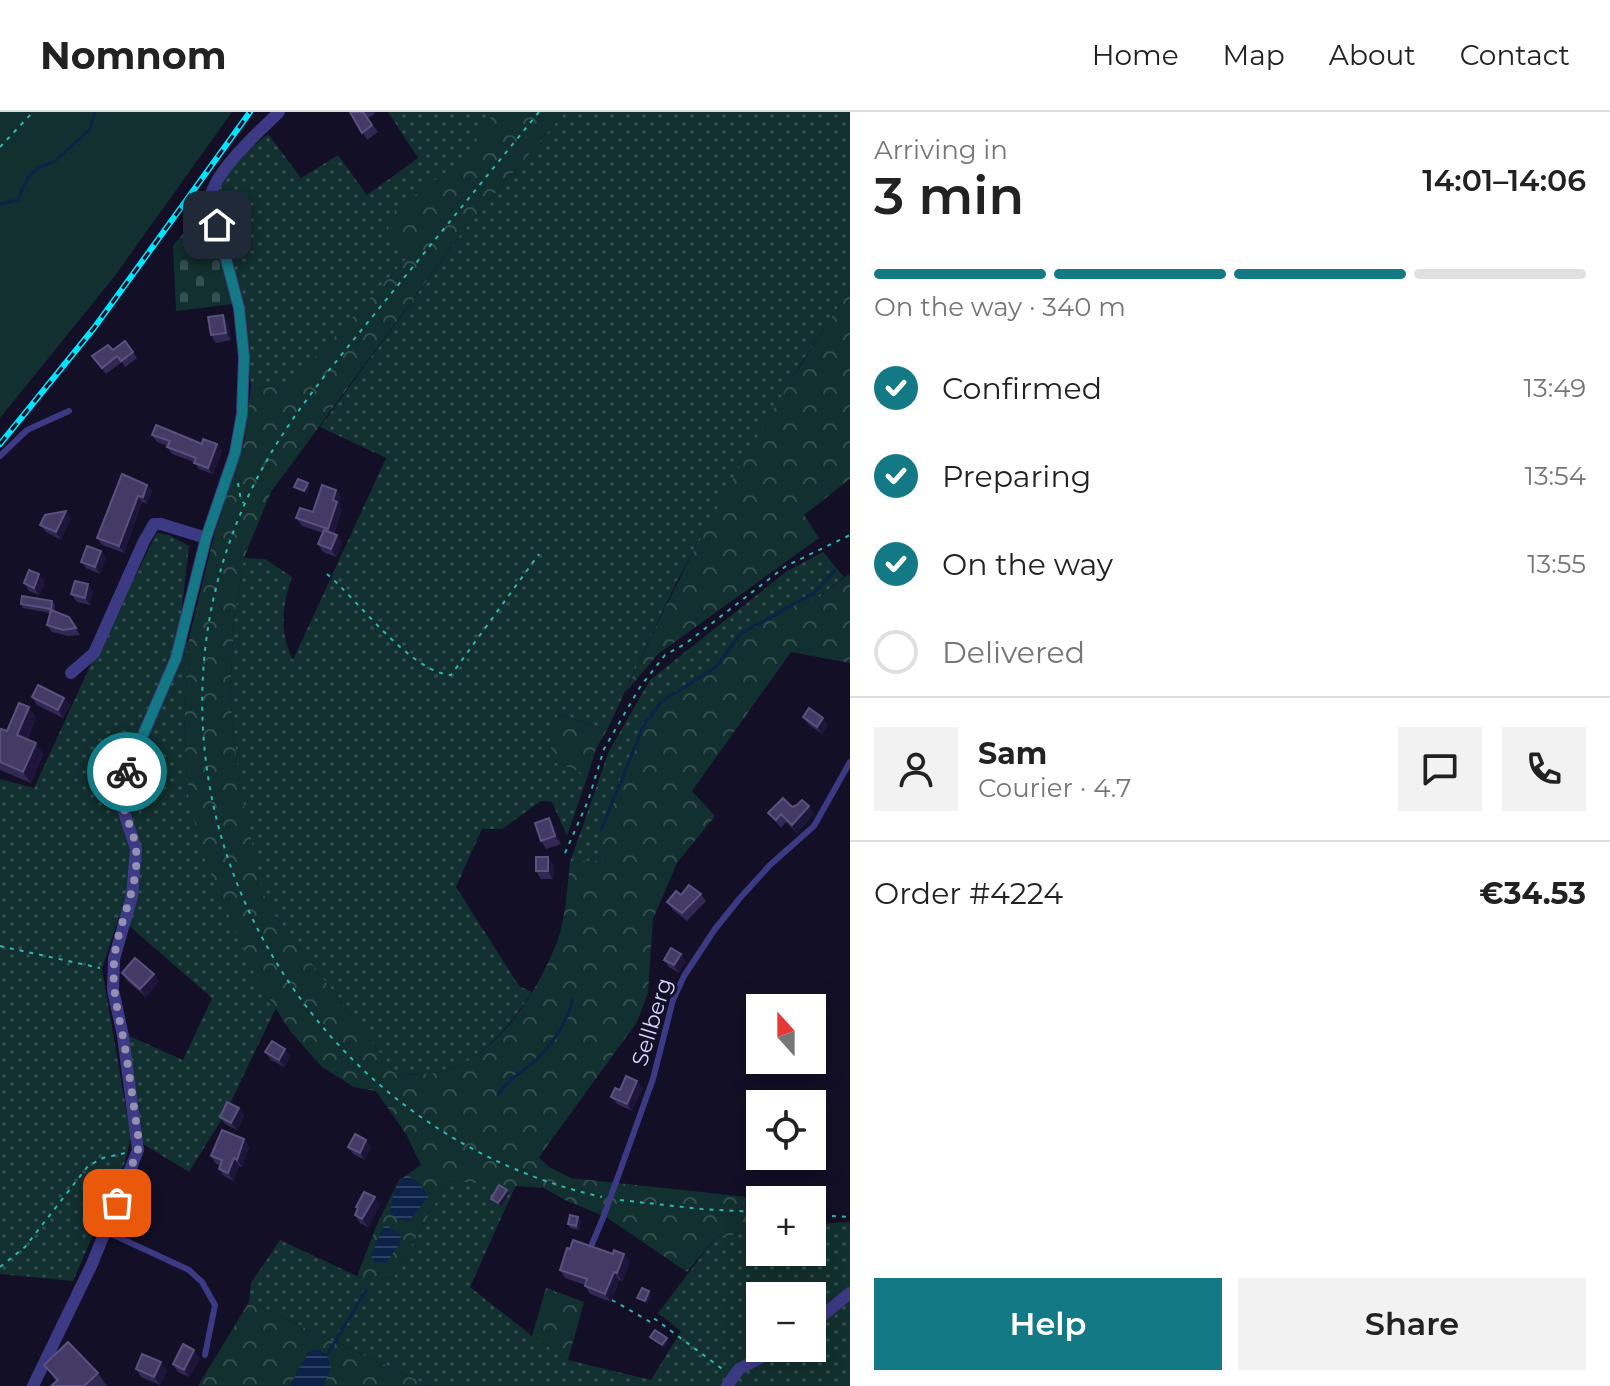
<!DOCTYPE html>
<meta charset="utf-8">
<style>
body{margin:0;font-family:Montserrat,sans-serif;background:#f2f2f2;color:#222;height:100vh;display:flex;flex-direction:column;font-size:30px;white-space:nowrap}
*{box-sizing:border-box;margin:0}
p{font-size:26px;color:#767676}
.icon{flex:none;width:44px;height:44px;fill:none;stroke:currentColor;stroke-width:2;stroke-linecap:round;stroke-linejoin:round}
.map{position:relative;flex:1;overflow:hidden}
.panel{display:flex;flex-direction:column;background:#fff;width:760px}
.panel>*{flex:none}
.needle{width:52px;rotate:339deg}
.buttons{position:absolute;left:746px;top:882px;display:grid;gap:16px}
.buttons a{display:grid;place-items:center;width:80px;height:80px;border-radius:0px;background:#fff;box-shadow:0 4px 20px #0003;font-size:40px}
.pin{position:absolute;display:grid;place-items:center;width:68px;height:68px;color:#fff;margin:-34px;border-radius:16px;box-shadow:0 4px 12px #0006}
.courier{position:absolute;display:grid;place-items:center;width:80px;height:80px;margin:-40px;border:6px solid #137a85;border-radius:50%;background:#fff;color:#222;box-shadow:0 2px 10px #0007}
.head em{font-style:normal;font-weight:600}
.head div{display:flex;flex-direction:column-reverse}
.head{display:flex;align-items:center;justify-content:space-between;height:136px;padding:0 24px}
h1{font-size:52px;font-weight:600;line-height:60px}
.bar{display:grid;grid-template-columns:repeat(4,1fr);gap:12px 8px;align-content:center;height:96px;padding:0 24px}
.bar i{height:10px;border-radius:6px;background:#e0e0e0}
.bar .on{background:#137a85}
.bar p{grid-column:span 4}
.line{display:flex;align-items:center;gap:20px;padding:0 24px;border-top:2px solid #e0e0e0}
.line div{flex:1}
.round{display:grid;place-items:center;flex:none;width:84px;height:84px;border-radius:0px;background:#f2f2f2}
ol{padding:0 24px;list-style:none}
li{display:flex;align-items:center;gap:24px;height:88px}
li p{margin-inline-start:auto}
li .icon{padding:8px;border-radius:50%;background:#137a85;color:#fff;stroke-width:4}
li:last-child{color:#767676}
li i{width:44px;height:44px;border:4px solid #e0e0e0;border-radius:50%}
.button{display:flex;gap:16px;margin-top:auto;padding:16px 24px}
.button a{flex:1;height:92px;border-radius:0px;background:#137a85;color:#fff;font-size:32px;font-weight:600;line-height:92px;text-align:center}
.button a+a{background:#f2f2f2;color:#222}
header{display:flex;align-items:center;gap:48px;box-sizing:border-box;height:112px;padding:0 40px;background:#fff;border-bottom:2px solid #e0e0e0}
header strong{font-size:38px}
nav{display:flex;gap:44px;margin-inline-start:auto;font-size:28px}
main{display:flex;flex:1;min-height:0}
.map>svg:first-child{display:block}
</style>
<header>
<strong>Nomnom</strong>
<nav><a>Home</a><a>Map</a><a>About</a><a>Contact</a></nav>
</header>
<main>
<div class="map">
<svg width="850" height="1274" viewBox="0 0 850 1274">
<defs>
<pattern id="grass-dots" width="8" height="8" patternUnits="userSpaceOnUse" patternTransform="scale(2)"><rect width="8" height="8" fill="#12302f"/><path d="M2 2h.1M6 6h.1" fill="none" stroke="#344d4e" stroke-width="1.8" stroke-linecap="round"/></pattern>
<pattern id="forest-crowns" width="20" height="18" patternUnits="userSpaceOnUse" patternTransform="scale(2)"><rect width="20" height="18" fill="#12302f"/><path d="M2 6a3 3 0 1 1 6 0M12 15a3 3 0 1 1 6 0" fill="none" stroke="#344d4e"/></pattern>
<pattern id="cemetery-stones" width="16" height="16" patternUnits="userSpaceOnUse" patternTransform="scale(2)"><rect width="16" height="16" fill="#12302f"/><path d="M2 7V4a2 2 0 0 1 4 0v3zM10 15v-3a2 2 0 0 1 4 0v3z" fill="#344d4e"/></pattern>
<pattern id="water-rules" width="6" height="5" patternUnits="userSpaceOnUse" patternTransform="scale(2)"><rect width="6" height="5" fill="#0c2248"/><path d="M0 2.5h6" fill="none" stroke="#2f4163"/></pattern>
</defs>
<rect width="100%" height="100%" fill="#130f26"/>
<!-- grass -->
<g fill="url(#grass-dots)" fill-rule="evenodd">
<polygon points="388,0 494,0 467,44 437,68 388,119 410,144 288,275 251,274 243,199 218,79 237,47 268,22 301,66 338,43 367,83 418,46"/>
<path d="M565,0H850V177L800,253L677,469L607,618L559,602L554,650L588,663L567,724L552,690L541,689L502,717H482L456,775L519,874L532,880C510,913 482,951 440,960C426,963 411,962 397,963L273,801L262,780L239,671L230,585L234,507L244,446L265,447L292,465C282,493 279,521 293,548L386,346L320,315L466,115Z"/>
<polygon points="157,421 169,423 189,434 179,521 188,530 184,625 189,688 256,865 276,896 225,1002 189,1060 143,1032 127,923 183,948 212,886 119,805 102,857 131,1025 125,1050 73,1169 0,1162 0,667 34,676 97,539"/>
<polygon points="823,440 844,465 812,491 797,492 739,525 720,551 660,590 603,748 570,750 609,639 650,568 787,459"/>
<path d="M448,1069L516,1073L470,1175L532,1224L568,1248L651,1268L681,1219L658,1201L716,1125L760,1119V1140H812V1112L850,1110V1274H430L249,1190L251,1171L280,1128L357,1164L393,1166ZM760,1184H812V1236H760Z"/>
</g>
<!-- forest -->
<g fill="url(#forest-crowns)">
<path d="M494,0H565L466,115L271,380L244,446L234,507L230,585L239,671L263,781L273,801L397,963C411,962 426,963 440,960C496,948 538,879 557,830C566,805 567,776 570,750L603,748L599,720L644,612L660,590L720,551L739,525L797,492L812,491L850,461V551L791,540L692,679L715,704L677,751L653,807L648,881L637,910L539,1045L549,1055L571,1066L776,1088H760V1119L716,1125L687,1160L606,1105L567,1089L544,1076L448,1069L393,1166L357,1164L378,1110L399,1068L421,1053L406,1022L376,979L354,975L322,955L290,919L256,865L206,751L189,688L184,625L188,530L215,420L244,329L251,274L288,275L409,144L388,119L390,102L467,44Z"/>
<path d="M850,177V367L804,403L819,426L658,542L625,581C688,441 764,305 850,177Z"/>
<polygon points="558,602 607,618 596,637 588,663 554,650 550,631"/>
<polygon points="546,1176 584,1190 568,1248 532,1224"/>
<polygon points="249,1190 430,1274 198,1274"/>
</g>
<!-- cemetery -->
<polygon fill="url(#cemetery-stones)" points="203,97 213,104 233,192 176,199 173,134"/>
<!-- park -->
<polygon fill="#12302f" points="0,0 232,0 114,165 0,306"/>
<!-- water -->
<g fill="url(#water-rules)">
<path d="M407,1063L419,1071L429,1084L408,1110L397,1107L390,1101C393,1086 393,1072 407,1063Z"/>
<polygon points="385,1112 401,1123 400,1131 386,1151 375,1150 371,1144"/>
<polygon points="318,1237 327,1243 331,1256 324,1274 290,1274 308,1240"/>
</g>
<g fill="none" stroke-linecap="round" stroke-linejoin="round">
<!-- stream -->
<g stroke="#0c2248" stroke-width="3">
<polyline points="0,92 18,88 28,65 39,56 55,49 90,17 95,0"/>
<polyline points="601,718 644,613 662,589 716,555 741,521 814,481 835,458"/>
<path d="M498,983C508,967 523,960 536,948C552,933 568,908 573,887"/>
<polyline points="327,1243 366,1178"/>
</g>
<!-- path -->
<g stroke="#2fb8b0" stroke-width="2" stroke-dasharray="4 6" stroke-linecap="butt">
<path d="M539,0C486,65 434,129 381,194C331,256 280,314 247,387C113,678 294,1016 602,1085"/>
<polyline points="0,35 33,0"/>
<polyline points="238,371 241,389 244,391"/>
<path d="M327,462C358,488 410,560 451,563L539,442"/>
<polyline points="565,741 588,689 604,637 640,575 665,543 685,532 786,454 850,423"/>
<polyline points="0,834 100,856"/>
<polyline points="620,1088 701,1097 760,1100"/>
<polyline points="812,1103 850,1105"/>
<polyline points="0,1155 25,1135 88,1054 103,1046 125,1041"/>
<polyline points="612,1188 652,1211 655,1207 725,1259"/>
</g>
<!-- service -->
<g stroke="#3d3a85" stroke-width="6">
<polyline points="0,344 27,318 69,299"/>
<polyline points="616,1070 653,967 673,888 684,864 715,817 740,786 770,753 814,714 850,650"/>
<polyline points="105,1119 189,1158 202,1170 215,1193 205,1243"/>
<polyline points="592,1132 603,1106"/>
</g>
<!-- minor -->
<g stroke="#3d3a85" stroke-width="12">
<polyline points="71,561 94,541 144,429 154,412 161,412 206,426"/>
<polyline points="812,1212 850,1181"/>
<path d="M33,1274L92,1152L138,1038L123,924L113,878L114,847L132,784L136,737L121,691L122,672L176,546L206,426L235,341L242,302L244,245L239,196L210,86C217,56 258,21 279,0"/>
<polyline points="727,1274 739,1257 779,1236"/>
</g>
<!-- rail casing -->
<g stroke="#00e5ff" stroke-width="6">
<polyline id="rail" points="0,332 94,216 250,0"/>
</g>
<!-- rail -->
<use href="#rail" stroke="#130f26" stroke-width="3" stroke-dasharray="9" stroke-linecap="butt"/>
<!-- service-bridge -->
<polyline stroke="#3d3a85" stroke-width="6" points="603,1106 616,1070"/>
</g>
<!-- wall -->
<g fill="#312854">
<polygon points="350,0 374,0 375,2 368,6 378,20 367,28"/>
<polygon points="228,210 231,228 216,231 211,223"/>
<polygon points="125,229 137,246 125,255 122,250 106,262 92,244 113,238"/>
<polygon points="152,323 202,332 217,332 222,339 213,362 199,357 194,350 172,342 167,335 168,334 157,330"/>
<polygon points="147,373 152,379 147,392 142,390 124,441 102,433 97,426"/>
<polygon points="336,378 341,385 339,393 342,397 334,422 337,423 342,430 336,445 323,440 318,432 323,421 302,414 296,406 313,400"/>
<polygon points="71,407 61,428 46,420 40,413"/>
<polygon points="101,439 106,446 100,462 86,456 81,450"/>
<polygon points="45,469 39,483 29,479 24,471"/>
<polygon points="88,472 93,480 90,493 77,490 71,482"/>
<polygon points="52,489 55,493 54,499 69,505 80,523 68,524 52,520 47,513 50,501 23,496 21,492"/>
<polygon points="32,585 64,586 70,593 63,606 37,593"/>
<polygon points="36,605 27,628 43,642 31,671 0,658 0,619 7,619"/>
<polygon points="803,605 828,613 822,622 808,612"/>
<polygon points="792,695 814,702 797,721 786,710 781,716 768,701"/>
<polygon points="554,714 561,732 546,737 541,729"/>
<polygon points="554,753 553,767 541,767 536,759"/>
<polygon points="701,782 706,789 687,809 673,798 667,790 681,783"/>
<polygon points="664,848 686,849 679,861 669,855"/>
<polygon points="122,861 159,869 146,885 127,869"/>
<polygon points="265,940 291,944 284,955 271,948"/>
<polygon points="643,976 632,999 617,992 611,985 620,978"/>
<polygon points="239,996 244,1004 237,1018 225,1012 220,1005"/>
<polygon points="244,1027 249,1035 242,1055 239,1054 233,1069 224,1064 219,1057 220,1053 216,1052 211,1044"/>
<polygon points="366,1028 371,1035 365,1048 353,1042 348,1035"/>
<polygon points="380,1093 368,1115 360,1111 355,1103 358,1098 356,1095"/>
<polygon points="578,1105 581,1109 579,1118 570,1116 568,1112"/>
<polygon points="613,1142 624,1142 630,1150 622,1169 619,1168 611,1190 590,1182 585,1174 585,1173 565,1166 560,1158"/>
<polygon points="200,1246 189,1265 178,1260 173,1252"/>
<polygon points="44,1253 98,1261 107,1274 51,1274 56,1269"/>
<polygon points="136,1257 167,1258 160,1273 141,1265"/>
</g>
<!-- shaded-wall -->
<g fill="#1d163a">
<polygon points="223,203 228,210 231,228 226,221"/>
<polygon points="217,332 222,339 213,362 208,356"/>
<polygon points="308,371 310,375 306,383 304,379"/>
<polygon points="147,373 152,379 147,392 143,385"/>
<polygon points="336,378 341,385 339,393 342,397 333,424 328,417 333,388"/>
<polygon points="138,384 142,390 124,441 119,434"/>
<polygon points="66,399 71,407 61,428 56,420"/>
<polygon points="337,423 342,430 336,445 331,437"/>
<polygon points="101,439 106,446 100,462 95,455"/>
<polygon points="39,462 45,469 39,483 34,476"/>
<polygon points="88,472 93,480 90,493 85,486"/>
<polygon points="64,586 70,593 63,606 58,598"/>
<polygon points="29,595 36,605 24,634 17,623"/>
<polygon points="823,606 828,613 822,622 817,615"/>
<polygon points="36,631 43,642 31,671 23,660"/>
<polygon points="809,694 814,702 797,721 792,713"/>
<polygon points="549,706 554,714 561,732 555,724"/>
<polygon points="548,745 554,753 553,767 548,759"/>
<polygon points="681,842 686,849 679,861 674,853"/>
<polygon points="154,862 159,869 146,885 140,877"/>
<polygon points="285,937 291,944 284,955 279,948"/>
<polygon points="637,969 643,976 632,999 627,992"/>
<polygon points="239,996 244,1004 237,1018 231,1011"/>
<polygon points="244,1027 249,1035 242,1055 237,1048"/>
<polygon points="366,1028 371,1035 365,1048 360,1041"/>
<polygon points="234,1046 239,1054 233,1069 228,1061"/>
<polygon points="507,1078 509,1081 501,1095 498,1091"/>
<polygon points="375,1085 380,1093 368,1115 362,1107"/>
<polygon points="578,1105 581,1109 579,1118 576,1114"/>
<polygon points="624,1142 630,1150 622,1169 617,1161"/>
<polygon points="614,1160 619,1168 611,1190 605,1182"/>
<polygon points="649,1179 652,1183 647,1193 645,1189"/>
<polygon points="667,1226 669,1230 664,1237 662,1233"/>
<polygon points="194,1238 200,1246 189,1265 184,1258"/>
<polygon points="161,1250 167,1258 160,1273 154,1265"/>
</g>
<!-- building -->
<g fill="#433a66" stroke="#5a527e" stroke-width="2">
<polygon points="350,0 363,0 372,13 362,21"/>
<polygon points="223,203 226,221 211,223 208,205"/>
<polygon points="125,229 133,240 121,249 117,244 102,256 92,244 108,233 113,238"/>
<polygon points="156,313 202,332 203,327 217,332 208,356 194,351 196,346 167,335 170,329 152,323"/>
<polygon points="122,362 147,373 143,385 138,384 119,434 97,426"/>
<polygon points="298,367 308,371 304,379 294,375"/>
<polygon points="322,373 336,378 333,388 337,390 328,417 296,406 300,396 313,400"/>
<polygon points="66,399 56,420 40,413 45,403"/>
<polygon points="324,418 337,423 331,437 318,432"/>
<polygon points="87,434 101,439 95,455 81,450"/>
<polygon points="29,458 39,462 34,476 24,471"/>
<polygon points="75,469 88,472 85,486 71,482"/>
<polygon points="22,484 52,489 51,497 21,492"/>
<polygon points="51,498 69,505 76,516 63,518 47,513"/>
<polygon points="38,573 64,586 58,598 32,585"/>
<polygon points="19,591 29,595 17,623 36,631 23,660 0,650 0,619 1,617 7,619"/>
<polygon points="809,596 823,606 817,615 803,605"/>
<polygon points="783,686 792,695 797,693 802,688 809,694 792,713 781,702 776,708 768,701"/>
<polygon points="549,706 555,724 541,729 535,711"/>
<rect x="536" y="745" width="12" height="14"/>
<polygon points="689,773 701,782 682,801 667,790 676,779 681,783"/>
<polygon points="671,836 681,842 674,853 664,848"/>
<polygon points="135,846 154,862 140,877 122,861"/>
<polygon points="272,929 285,937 279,948 265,940"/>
<polygon points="626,964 637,969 627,992 611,985 615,976 620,978"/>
<polygon points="227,990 239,996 231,1011 220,1005"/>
<polygon points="222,1018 244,1027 237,1048 234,1046 228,1061 219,1057 222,1048 211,1044"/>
<polygon points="355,1022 366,1028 360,1041 348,1035"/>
<polygon points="499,1073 507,1078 498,1091 491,1087"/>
<polygon points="364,1080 375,1085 362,1107 355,1103 358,1096 356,1095"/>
<polygon points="570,1103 578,1105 576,1114 568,1112"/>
<polygon points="573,1128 613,1142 614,1138 624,1142 617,1161 614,1160 605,1182 585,1174 587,1167 560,1158 567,1136 570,1137"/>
<polygon points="642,1176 649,1179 645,1189 637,1186"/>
<polygon points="655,1218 667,1226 662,1233 650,1225"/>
<polygon points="68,1230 98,1261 84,1274 51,1274 58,1268 44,1253"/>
<polygon points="183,1232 194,1238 184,1258 173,1252"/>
<polygon points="142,1242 161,1250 154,1265 136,1257"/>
</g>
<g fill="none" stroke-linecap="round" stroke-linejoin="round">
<!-- done -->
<path stroke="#948fb3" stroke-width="8" stroke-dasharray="0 14.4" d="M117,1091L138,1038V1023C133,990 129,957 123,925C118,900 112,877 114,851C116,813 140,777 136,737C132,706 113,693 127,660"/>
<!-- route -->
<polyline stroke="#137a85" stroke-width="10" points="127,660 176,546 206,426 235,341 242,302 244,245 239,196 217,113"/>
</g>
<g text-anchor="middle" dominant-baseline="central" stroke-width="6" stroke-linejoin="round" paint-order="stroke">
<!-- street labels -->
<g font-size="22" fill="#d9d4ff" stroke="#130f26">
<text transform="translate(652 910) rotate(-73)">Sellberg</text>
</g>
</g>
</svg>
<div class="buttons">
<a><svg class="needle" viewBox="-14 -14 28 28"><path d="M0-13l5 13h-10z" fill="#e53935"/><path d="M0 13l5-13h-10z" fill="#767676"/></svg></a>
<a><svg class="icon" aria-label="locate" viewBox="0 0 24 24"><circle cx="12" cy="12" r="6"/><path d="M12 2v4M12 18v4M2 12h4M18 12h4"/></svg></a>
<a>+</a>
<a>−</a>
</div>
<div class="pin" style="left:117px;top:1091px;background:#ea580c"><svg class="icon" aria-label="bag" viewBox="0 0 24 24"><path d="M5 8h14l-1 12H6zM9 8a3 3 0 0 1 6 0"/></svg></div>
<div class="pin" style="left:217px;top:113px;background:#1f2937"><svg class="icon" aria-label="home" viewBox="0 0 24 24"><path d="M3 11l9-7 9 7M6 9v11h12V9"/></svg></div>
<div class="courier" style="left:127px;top:660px"><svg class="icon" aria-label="bike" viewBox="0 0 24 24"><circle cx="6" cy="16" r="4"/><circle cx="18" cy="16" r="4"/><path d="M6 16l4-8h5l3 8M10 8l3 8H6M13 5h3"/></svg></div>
</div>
<section class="panel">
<div class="head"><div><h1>3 min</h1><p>Arriving in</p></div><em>14:01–14:06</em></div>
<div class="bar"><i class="on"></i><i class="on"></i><i class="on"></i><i></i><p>On the way · 340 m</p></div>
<ol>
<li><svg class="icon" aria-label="check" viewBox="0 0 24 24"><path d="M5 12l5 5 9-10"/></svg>Confirmed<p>13:49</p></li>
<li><svg class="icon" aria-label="check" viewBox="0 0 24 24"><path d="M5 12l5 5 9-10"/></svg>Preparing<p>13:54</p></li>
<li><svg class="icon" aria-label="check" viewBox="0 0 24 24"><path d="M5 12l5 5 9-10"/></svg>On the way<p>13:55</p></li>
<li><i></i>Delivered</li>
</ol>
<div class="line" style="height:144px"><a class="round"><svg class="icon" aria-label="person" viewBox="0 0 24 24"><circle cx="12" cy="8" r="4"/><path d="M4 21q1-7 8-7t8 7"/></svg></a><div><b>Sam</b><p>Courier · 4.7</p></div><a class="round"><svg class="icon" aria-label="chat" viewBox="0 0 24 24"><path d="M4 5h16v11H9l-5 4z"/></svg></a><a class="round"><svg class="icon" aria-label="phone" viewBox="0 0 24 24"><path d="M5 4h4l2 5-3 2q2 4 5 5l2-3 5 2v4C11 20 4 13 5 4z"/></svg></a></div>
<div class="line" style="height:104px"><div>Order #4224</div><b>€34.53</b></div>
<div class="button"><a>Help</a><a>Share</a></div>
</section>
</main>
